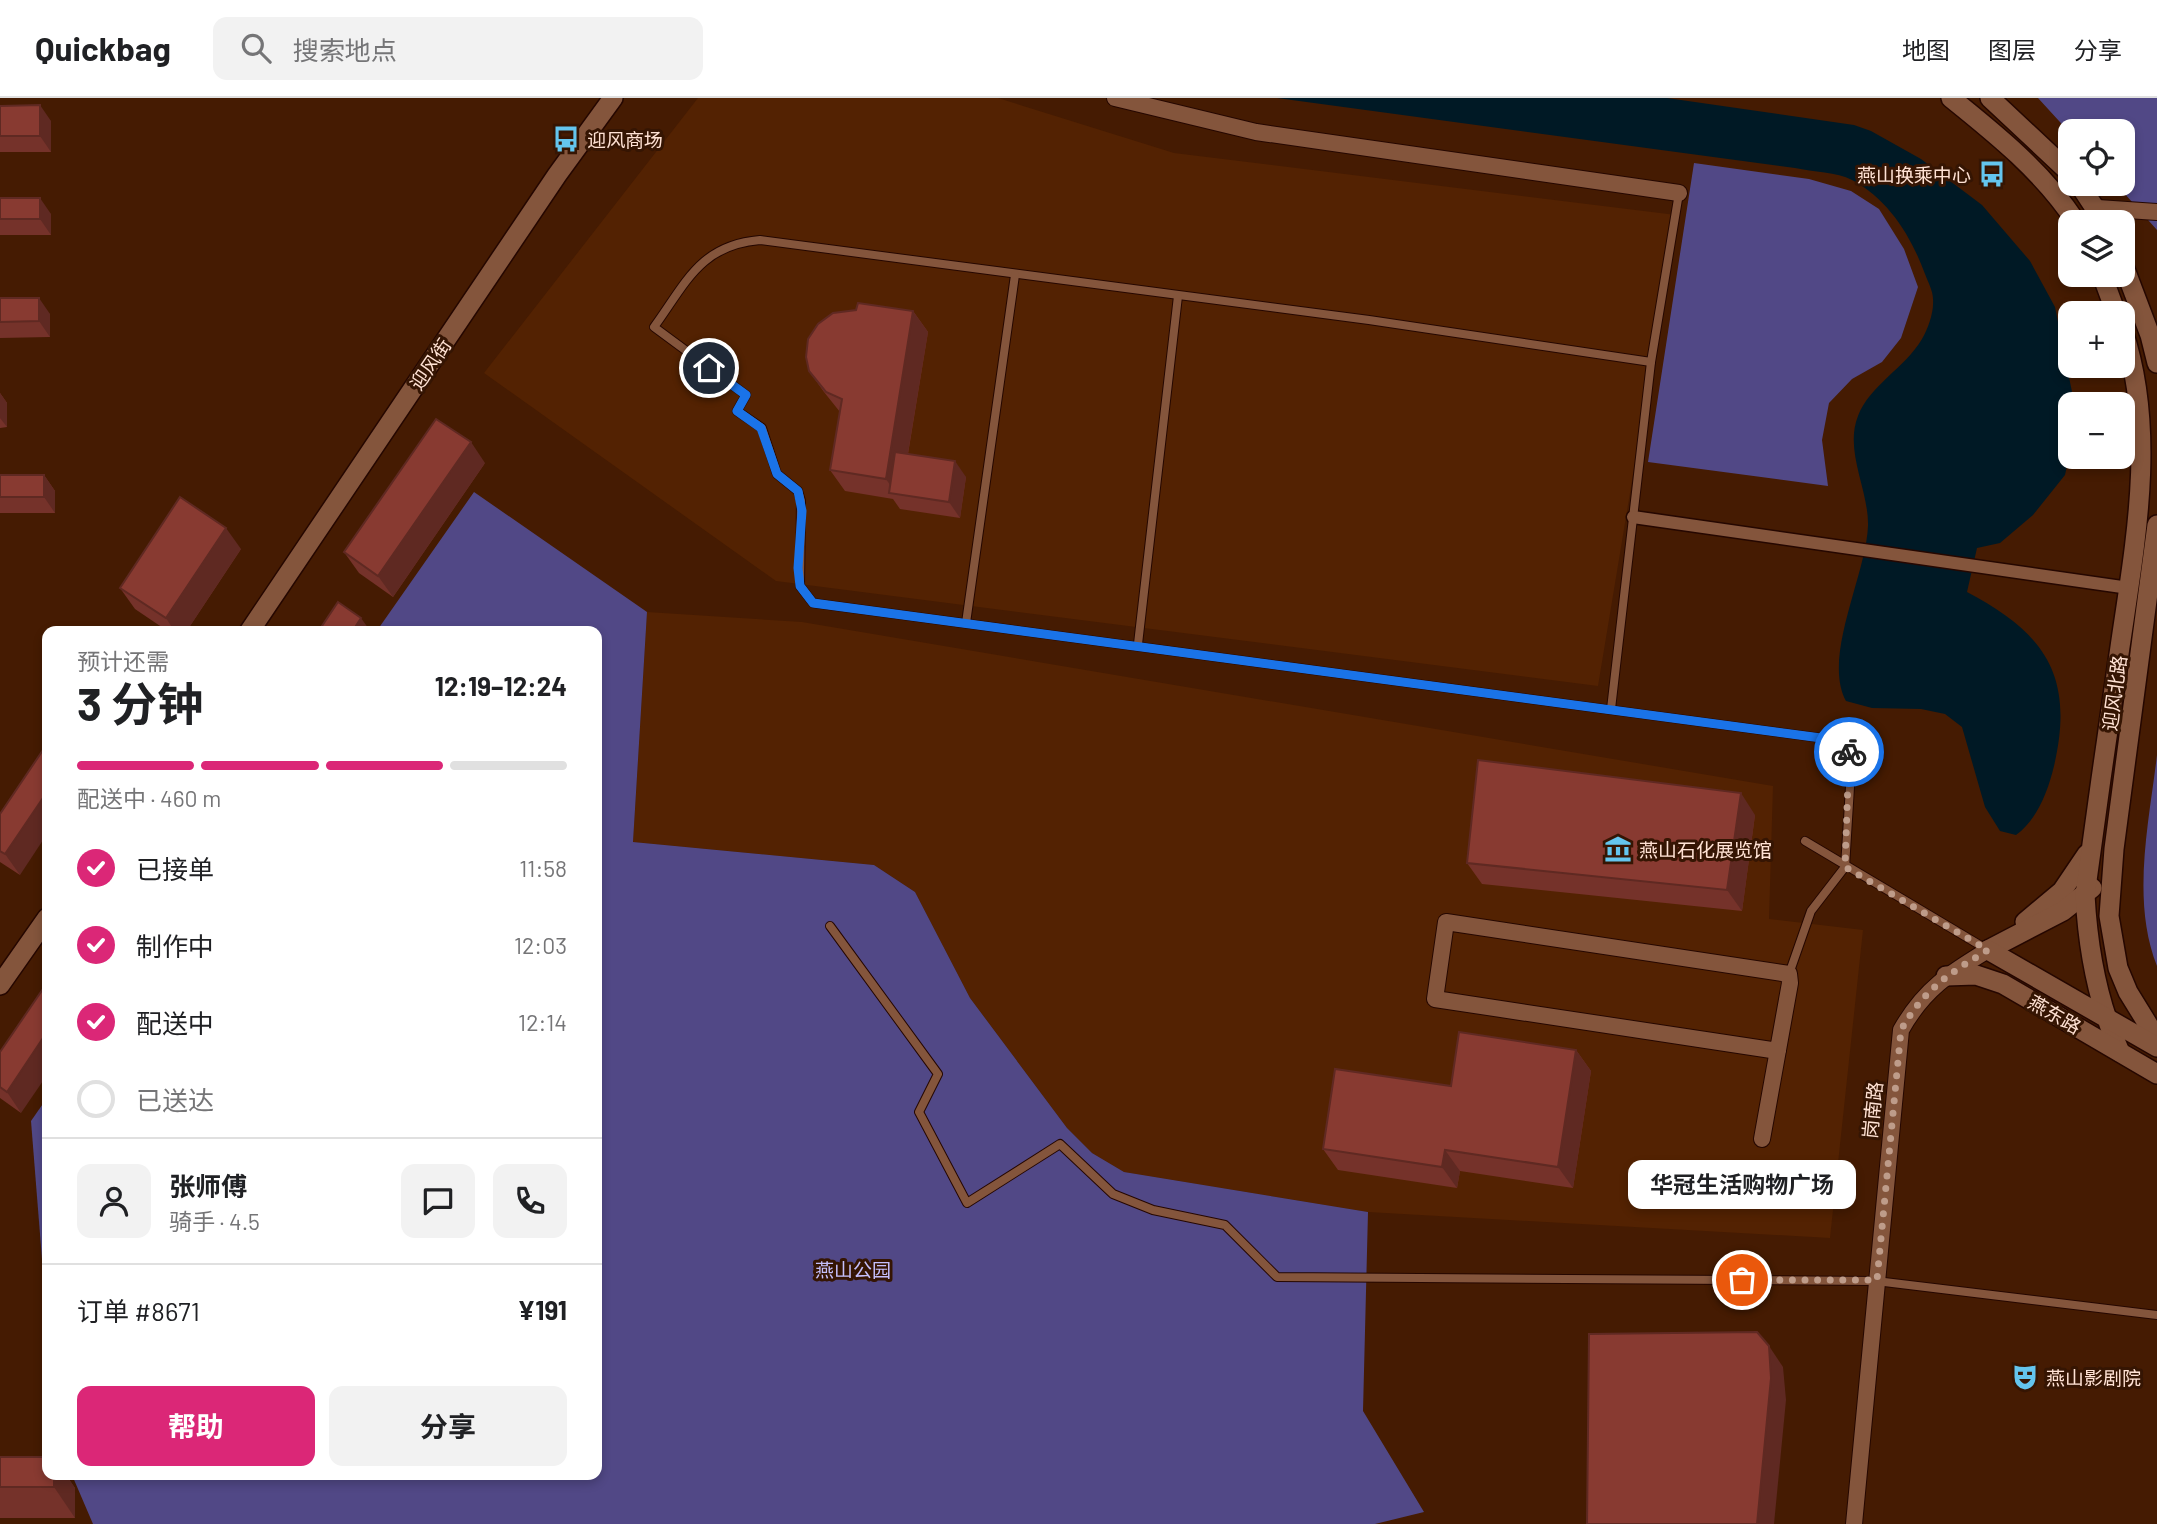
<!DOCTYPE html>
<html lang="zh">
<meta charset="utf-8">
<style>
body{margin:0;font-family:Barlow,"Noto Sans SC",sans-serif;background:#f2f2f2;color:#202124;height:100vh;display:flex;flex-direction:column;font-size:26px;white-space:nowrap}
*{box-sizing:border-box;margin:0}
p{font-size:23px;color:#757577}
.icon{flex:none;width:38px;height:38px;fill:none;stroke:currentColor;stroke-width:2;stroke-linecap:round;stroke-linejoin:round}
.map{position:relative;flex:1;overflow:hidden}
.drawer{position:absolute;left:42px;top:528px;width:560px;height:854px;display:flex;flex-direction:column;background:#fff;border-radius:14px;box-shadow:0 4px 10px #0003}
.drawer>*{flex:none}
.tools{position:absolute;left:2058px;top:21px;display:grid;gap:14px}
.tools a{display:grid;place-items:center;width:77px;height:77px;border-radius:14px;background:#fff;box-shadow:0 4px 10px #0003;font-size:35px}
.pin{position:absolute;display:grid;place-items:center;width:60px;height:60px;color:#fff;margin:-30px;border:4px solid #fff;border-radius:50%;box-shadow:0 2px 7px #0007}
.courier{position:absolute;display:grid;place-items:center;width:70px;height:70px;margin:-35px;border:5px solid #1a73e8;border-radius:50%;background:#fff;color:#222;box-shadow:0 2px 9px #0007}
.bubble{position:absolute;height:49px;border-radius:14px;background:#fff;box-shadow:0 4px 10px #0003;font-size:23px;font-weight:700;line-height:49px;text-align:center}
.overview em{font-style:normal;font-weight:700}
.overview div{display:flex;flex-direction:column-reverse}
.overview{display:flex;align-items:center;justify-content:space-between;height:119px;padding:0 35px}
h1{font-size:46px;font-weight:700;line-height:52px}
.bar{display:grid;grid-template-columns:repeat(4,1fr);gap:10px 7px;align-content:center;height:84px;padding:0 35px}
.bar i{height:9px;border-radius:5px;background:#e0e0e0}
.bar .selected{background:#db2777}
.bar p{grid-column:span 4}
.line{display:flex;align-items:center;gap:18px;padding:0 35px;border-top:2px solid #e0e0e0}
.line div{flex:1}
.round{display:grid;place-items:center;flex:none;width:74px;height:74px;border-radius:14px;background:#f2f2f2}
ol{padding:0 35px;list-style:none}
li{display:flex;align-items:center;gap:21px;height:77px}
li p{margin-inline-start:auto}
li .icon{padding:7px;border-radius:50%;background:#db2777;color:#fff;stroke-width:4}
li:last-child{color:#757577}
li i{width:38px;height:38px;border:4px solid #e0e0e0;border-radius:50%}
.action{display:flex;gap:14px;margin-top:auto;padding:14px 35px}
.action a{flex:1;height:80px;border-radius:14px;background:#db2777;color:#fff;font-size:28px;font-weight:700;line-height:80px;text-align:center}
.action a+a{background:#f2f2f2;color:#202124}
header{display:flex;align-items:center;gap:42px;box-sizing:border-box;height:98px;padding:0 35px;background:#fff;border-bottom:2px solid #e0e0e0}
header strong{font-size:33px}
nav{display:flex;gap:38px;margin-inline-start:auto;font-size:24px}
.search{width:490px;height:63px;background:#f2f2f2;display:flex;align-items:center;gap:18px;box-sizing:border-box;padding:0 24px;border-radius:14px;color:#757577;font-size:26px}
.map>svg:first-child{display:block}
</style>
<header>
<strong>Quickbag</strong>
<div class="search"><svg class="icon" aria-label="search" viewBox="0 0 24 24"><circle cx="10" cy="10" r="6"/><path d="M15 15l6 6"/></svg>搜索地点</div>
<nav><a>地图</a><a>图层</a><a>分享</a></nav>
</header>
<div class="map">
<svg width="2157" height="1426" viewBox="0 0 2157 1426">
<rect width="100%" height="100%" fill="#451b02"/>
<!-- built -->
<g fill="#532202">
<polygon points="698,0 998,0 1174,55 1676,117 1598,588 776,483 484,275"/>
<polygon points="647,514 802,524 1773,688 1769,821 1863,832 1830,1140 1368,1114 1124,1074 1092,1055 1067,1030 970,900 915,794 874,767 633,744"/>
</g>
<!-- green -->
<g fill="#514886">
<polygon points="2038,0 2157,0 2157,132 2116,86 2123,86 2123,33 2070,35"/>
<polygon points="1694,65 1809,81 1851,93 1879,111 1904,151 1918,189 1901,240 1882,264 1852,281 1829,305 1822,342 1828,388 1648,364"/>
<polygon points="474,394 647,514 633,744 874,767 915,794 970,900 1067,1030 1092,1055 1124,1074 1368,1114 1363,1313 1424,1414 1375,1426 93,1426 72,1377 597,1377 597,534 376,534"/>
<path d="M2157,657V868C2131,802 2149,725 2157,657Z"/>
<polygon points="47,1000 47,1224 31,1023"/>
</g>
<!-- water -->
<path fill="#001925" d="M1277,0H1667L1854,27L1871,33L1921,61L1982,107L2030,163L2055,209L2073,299L2074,306H2070V354L2065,377L2033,417L2000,445L1977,450L1967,494C2045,535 2075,578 2054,668C2048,693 2037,722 2016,737L2000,733L1985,709L1962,629L1945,616L1921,611L1872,610L1846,603C1822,559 1866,478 1868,428C1869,392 1844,353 1858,318C1870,287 1905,270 1922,241C1928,230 1934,215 1933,201C1933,193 1928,184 1925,176C1911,138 1889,102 1852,82C1837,74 1813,74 1795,70Z"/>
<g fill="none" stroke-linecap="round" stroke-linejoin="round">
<!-- service casing -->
<g stroke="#250700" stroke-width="10">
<g id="service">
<path d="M1651,264L1369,222L760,142C700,147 686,185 654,229L746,297L737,313L762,330L777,376L798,393L801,403L800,488L813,505L1836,642L1852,657L1845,769L1811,813L1789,876"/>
<polyline points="966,525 1015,177"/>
<polyline points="1138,546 1178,198"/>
<polyline points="1611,611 1651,264 1679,95"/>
<polyline points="1805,743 1988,852"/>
<polyline points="830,828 938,976 919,1014 967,1105 1060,1046 1113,1096 1153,1112 1225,1127 1277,1179 1876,1183 2157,1217"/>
</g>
</g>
<!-- pedestrian casing -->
<g stroke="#250700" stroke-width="15">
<polyline id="pedestrian" points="1633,419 2129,490"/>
</g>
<!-- minor casing -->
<g stroke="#250700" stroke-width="18">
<g id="minor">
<polyline points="1115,0 1256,34 1679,95"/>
<polyline points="2098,110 2157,114"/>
<polyline points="1762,1041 1790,885 1789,876 1446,824 1435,901 1778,953"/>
<path d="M1854,1426L1901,932C1924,891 1950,875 1988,852"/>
</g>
</g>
<!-- tertiary casing -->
<g stroke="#250700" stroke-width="22">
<g id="tertiary">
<path d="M1951,0C1997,37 2043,74 2076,124"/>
<polyline points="1990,0 2070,75"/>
<polyline points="2079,86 2104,124"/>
<polyline points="2123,166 2150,237 2157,265"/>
<polyline points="2102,177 2116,215"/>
<polyline points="2157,427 2114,751 2109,818 2118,870 2128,894 2157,941"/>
<polyline points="249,534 557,77 613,0"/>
<polyline points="2025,824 2062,793 2087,756"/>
<polyline points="1988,852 2063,813 2092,790"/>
<polyline points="0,887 47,820"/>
<path d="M2120,954C2097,904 2088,852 2085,797C2096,714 2108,632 2120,549C2135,446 2157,334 2123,233"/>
</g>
</g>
<!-- secondary casing -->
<g stroke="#250700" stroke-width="22">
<g id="secondary">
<polyline points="1988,852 2157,949"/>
<polyline points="1946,878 1976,877 2003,886 2157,976"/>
</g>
</g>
<!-- service -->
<use href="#service" stroke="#84553c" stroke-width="8"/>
<!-- pedestrian -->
<use href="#pedestrian" stroke="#84553c" stroke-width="12"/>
<!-- minor -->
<use href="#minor" stroke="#84553c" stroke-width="16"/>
<!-- tertiary -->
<use href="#tertiary" stroke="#84553c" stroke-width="19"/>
<!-- secondary -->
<use href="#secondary" stroke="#84553c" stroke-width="19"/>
</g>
<!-- wall -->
<g fill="#75322a">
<polygon points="0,8 51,23 51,54 0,54"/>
<polygon points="0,100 51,116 51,137 0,137"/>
<polygon points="0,200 50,216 50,239 0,240"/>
<polygon points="913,213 928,234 908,356 966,379 960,420 900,411 893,401 845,393 830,372 840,314 824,294 809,273"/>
<polygon points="0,295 7,305 7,329 0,330"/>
<polygon points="485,365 393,499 359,475 344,454"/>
<polygon points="0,377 44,377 55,393 55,415 0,415"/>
<polygon points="241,451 186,534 169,534 135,511 120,490"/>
<polygon points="0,716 20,777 0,764"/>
<polygon points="1755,717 1742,813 1482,786 1467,765"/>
<polygon points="1576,952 1591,973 1573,1090 1460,1073 1457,1090 1338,1072 1323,1051 1451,988"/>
<polygon points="0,954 21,1015 0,1000"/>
<polygon points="0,1359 47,1377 66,1377 75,1390 75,1420 0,1420"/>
</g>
<!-- shaded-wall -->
<g fill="#5f2922">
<polygon points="40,7 51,23 51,54 40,38"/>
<polygon points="40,100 51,116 51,137 40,121"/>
<polygon points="39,200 50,216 50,239 39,223"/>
<polygon points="913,213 928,234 901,397 896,396 886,381"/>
<polygon points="0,295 7,305 7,329 0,320"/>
<polygon points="471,344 485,365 393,499 378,478"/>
<polygon points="955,363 966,379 960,420 949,404"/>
<polygon points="44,377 55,393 55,415 44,399"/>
<polygon points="226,430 241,451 186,534 175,534 166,520"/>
<polygon points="361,520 371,534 352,534"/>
<polygon points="47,694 47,736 20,777 5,756"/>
<polygon points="1741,695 1755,717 1742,813 1727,792"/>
<polygon points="47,934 47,977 21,1015 7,994"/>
<polygon points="1576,952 1591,973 1573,1090 1558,1069"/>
<polygon points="1445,1052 1460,1073 1457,1090 1442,1069"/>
<polygon points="1769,1248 1783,1269 1786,1302 1774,1426 1757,1426"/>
<polygon points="54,1377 66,1377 75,1390 75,1420 54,1389"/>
</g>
<!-- building -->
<g fill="#883a31" stroke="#5f2922" stroke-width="2">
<polygon points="40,7 40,38 0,38 0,8"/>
<rect x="0" y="100" width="40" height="21"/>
<polygon points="0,200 39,200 39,223 0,224"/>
<polygon points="858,205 913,213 886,381 830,372 842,301 826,294 809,273 806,259 808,241 818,226 833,215 856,212"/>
<polygon points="436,321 471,344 378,478 344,454"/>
<polygon points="895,354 955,363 949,404 889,395"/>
<rect x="0" y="377" width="44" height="22"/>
<polygon points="180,399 226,430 166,520 120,490"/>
<polygon points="338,504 361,520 352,534 318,534"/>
<polygon points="47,646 47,694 5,756 0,753 0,716"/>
<polygon points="1478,662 1741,695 1727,792 1467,765"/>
<polygon points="47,885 47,934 7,994 0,989 0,954"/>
<polygon points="1459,934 1576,952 1558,1069 1445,1052 1442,1069 1323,1051 1335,971 1451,988"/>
<polygon points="1757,1234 1769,1248 1771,1280 1757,1426 1587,1426 1589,1236"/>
<polygon points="0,1359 47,1359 47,1377 54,1377 54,1389 0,1389"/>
</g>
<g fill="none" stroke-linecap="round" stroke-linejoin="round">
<!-- done -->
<path stroke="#be9c8a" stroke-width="7" stroke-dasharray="0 12.6" d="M1742,1182H1877L1901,932C1924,891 1950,875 1988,852L1845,769L1849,654"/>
<!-- route -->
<polyline stroke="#1a73e8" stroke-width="9" points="709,270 746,297 737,313 761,330 777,376 798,393 802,413 798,470 800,488 813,505 1836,642 1849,654"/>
</g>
<!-- icons -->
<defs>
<g id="bus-bare" transform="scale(2.1)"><path d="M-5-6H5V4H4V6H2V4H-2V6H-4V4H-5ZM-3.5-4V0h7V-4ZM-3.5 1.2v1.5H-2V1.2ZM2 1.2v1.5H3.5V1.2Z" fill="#64c5ee" stroke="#351503" stroke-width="2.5" paint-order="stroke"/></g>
<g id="museum-bare" transform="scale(2.1)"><path d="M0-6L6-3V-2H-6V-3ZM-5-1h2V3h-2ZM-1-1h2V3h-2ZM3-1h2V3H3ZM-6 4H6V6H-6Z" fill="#64c5ee" stroke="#351503" stroke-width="2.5" paint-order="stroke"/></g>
<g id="theatre-bare" transform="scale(2.1)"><path d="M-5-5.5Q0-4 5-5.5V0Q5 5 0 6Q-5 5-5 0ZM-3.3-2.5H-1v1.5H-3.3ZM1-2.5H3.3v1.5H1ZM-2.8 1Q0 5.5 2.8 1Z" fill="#64c5ee" stroke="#351503" stroke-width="2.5" paint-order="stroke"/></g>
</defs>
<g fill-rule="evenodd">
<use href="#bus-bare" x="566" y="41"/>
<use href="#bus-bare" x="1992" y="76"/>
<use href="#museum-bare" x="1618" y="751"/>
<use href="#theatre-bare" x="2025" y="1279"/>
</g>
<g text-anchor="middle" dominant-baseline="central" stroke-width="6" stroke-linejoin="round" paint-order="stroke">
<!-- poi labels -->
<g font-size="19" fill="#ffe2d4" stroke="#351503" text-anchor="start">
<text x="587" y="41">迎风商场</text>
<text x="1971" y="76" text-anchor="end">燕山换乘中心</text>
<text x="1639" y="751">燕山石化展览馆</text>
<text x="2046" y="1279">燕山影剧院</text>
</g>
<!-- street labels -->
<g font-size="19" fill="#ffe2d4" stroke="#351503">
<text transform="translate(430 266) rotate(-56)">迎风街</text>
<text transform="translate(2114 595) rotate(-82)">迎风北路</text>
<text transform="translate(2055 916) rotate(30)">燕东路</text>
<text transform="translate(1872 1012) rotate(-84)">岗南路</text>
</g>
<!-- park labels -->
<g font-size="19" fill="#c5c0fc" stroke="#351503">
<text x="853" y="1171">燕山公园</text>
</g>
</g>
</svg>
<div class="tools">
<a><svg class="icon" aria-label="locate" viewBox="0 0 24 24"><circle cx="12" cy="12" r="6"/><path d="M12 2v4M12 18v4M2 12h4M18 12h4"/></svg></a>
<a><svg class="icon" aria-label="layers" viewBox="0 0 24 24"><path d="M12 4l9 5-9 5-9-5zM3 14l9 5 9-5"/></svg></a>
<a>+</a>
<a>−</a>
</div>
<div class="pin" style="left:1742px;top:1182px;background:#ea580c"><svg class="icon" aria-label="bag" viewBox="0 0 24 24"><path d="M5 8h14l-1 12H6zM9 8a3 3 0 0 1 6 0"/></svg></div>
<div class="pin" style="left:709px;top:270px;background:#1f2937"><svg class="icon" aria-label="home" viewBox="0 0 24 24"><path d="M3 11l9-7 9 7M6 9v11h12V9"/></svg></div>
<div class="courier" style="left:1849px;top:654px"><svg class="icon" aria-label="bike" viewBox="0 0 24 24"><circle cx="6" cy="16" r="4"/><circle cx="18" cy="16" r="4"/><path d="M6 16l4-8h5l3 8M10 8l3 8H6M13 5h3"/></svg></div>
<div class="bubble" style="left:1628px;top:1062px;width:228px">华冠生活购物广场</div>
<section class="drawer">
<div class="overview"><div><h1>3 分钟</h1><p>预计还需</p></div><em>12:19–12:24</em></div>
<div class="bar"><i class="selected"></i><i class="selected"></i><i class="selected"></i><i></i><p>配送中 · 460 m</p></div>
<ol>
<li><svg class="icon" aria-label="check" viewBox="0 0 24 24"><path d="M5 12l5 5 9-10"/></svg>已接单<p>11:58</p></li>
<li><svg class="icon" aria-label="check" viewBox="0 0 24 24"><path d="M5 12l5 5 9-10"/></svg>制作中<p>12:03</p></li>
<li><svg class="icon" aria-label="check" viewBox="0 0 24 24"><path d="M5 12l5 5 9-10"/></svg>配送中<p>12:14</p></li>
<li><i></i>已送达</li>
</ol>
<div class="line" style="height:126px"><a class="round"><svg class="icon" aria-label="person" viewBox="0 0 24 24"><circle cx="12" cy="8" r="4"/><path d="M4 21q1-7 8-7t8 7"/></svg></a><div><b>张师傅</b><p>骑手 · 4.5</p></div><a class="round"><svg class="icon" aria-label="chat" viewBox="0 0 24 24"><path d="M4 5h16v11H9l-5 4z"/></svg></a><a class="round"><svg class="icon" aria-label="phone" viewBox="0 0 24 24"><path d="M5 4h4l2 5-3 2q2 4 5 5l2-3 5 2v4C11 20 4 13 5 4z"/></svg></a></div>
<div class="line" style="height:91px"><div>订单 #8671</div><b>¥191</b></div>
<div class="action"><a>帮助</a><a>分享</a></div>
</section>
</div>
